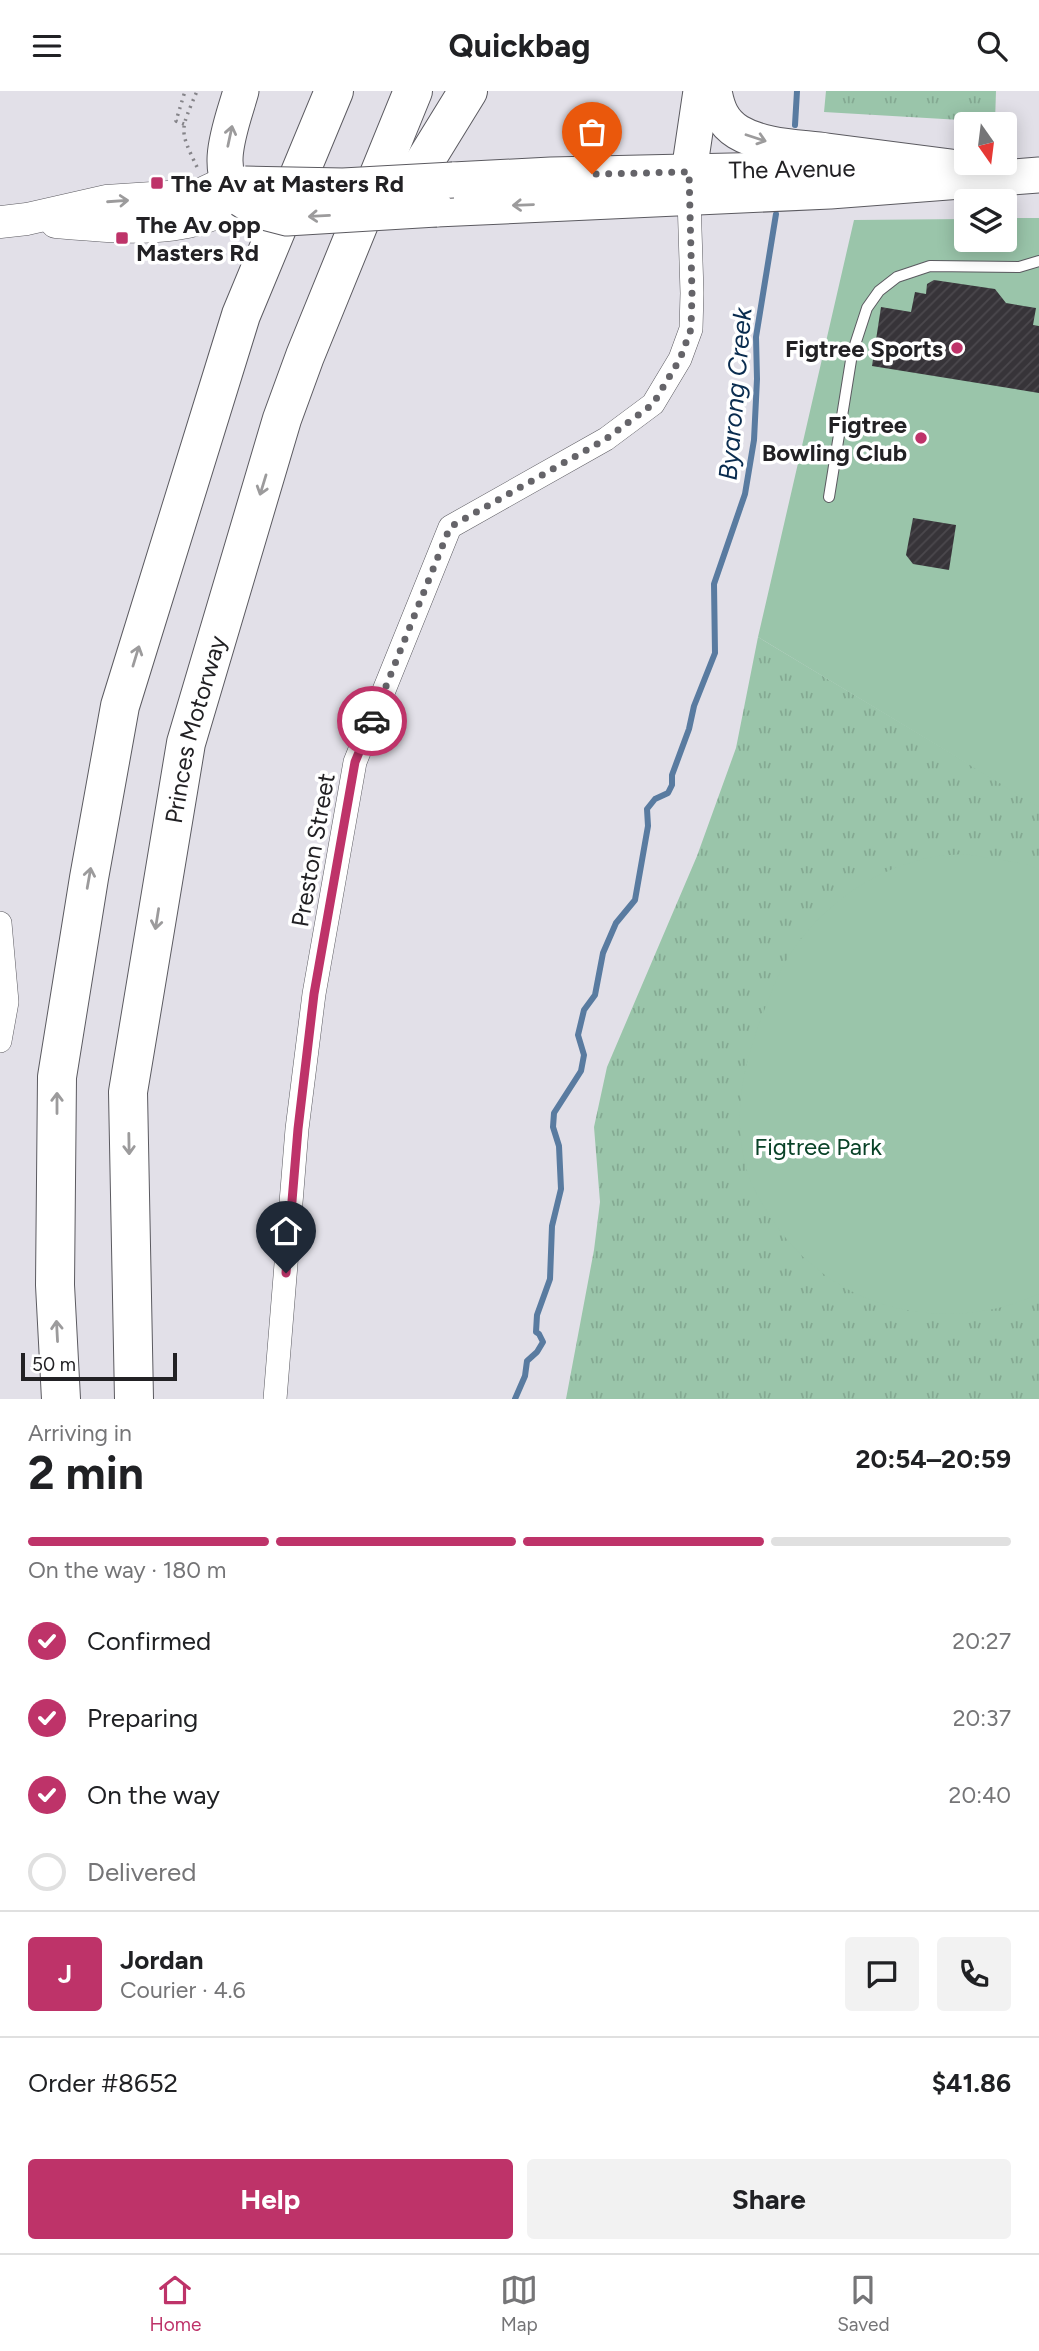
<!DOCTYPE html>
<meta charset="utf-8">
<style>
body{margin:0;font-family:Figtree,sans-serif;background:#f2f2f2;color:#202124;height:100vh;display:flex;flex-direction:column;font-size:26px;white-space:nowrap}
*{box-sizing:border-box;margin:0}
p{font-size:23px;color:#757577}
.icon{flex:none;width:38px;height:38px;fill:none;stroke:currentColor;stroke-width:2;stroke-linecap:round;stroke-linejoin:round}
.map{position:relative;height:1308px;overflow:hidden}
.details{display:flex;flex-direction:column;background:#fff;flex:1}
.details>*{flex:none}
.needle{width:46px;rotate:166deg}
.tools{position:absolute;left:954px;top:21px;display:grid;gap:14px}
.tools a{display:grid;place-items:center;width:63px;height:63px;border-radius:7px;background:#fff;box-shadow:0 4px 18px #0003;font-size:35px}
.scale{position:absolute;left:21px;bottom:18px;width:156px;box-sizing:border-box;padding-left:7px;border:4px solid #222124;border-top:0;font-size:19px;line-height:24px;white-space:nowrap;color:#222124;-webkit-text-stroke:5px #fff;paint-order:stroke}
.pin{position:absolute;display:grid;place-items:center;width:60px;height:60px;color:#fff;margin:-72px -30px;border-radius:50% 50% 50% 0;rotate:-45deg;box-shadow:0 0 7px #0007}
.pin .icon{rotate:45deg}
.courier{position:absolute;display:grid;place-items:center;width:70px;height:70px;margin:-35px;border:5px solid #be3369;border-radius:50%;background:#fff;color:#222;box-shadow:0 2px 9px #0007}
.head em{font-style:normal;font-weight:700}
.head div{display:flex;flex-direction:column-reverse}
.head{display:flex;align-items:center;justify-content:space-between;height:119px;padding:0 28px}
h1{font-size:46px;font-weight:700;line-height:52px}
.bar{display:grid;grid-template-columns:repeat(4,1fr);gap:10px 7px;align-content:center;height:84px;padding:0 28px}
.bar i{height:9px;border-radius:5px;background:#e0e0e0}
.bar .selected{background:#be3369}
.bar p{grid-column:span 4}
.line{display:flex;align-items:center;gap:18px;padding:0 28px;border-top:2px solid #e0e0e0}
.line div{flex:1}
.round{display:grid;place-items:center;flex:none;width:74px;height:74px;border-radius:7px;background:#f2f2f2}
ol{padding:0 28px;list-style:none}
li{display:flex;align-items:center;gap:21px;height:77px}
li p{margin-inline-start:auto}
li .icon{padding:7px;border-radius:50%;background:#be3369;color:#fff;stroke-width:4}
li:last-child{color:#757577}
li i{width:38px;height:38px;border:4px solid #e0e0e0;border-radius:50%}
.action{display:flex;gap:14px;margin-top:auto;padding:14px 28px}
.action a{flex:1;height:80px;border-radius:7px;background:#be3369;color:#fff;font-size:28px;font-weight:700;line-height:80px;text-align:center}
.action a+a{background:#f2f2f2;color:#202124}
header{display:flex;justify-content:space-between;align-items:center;height:91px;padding:0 28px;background:#fff;font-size:32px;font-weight:700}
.tab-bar{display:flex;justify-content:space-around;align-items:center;height:98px;border-top:2px solid #e0e0e0;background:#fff;font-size:19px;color:#757577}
.tab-bar a{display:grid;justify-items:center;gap:4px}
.tab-bar .selected{color:#be3369}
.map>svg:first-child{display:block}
</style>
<header><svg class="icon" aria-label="menu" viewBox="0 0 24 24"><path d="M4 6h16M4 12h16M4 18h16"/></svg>Quickbag<svg class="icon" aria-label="search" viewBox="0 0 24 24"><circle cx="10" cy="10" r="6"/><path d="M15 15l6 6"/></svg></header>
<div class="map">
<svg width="1039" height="1308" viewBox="0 0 1039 1308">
<defs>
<pattern id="park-tufts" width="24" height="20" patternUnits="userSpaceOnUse" patternTransform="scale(1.75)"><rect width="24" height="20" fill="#9ac5aa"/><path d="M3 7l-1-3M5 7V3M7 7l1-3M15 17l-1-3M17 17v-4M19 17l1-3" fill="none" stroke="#84a992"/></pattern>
<pattern id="building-hatch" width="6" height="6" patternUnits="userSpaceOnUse" patternTransform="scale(1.75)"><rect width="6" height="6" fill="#373439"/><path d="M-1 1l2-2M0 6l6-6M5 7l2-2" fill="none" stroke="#4b484d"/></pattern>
</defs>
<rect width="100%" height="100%" fill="#e2e0e8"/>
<!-- park -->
<g fill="url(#park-tufts)">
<polygon points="826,0 996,0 995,31 824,21"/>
<polygon points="758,546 1039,715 1039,1308 566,1308 594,1159 600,1111 594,1036 607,976 697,765 736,657"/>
</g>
<!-- garden -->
<g fill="#9ac5aa">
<polygon points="1005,127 1039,127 1039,716 758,546 854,129 966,128 966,149 1004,149"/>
<path d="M965,763L1025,773L1039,779V1203C945,1245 836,1220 776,1134C762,1114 749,1092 744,1068C734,1021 743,977 759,933C769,907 779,878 795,856C826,813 871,781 923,768C936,764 951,764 965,763Z"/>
</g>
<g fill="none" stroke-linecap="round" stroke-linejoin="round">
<!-- stream -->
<g stroke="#597ba0" stroke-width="6">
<polyline points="795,34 797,0"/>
<polyline points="515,1308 525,1285 527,1270 537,1261 543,1251 539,1243 536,1241 537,1224 550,1188 552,1135 561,1098 559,1055 553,1036 554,1022 581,980 584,964 578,944 584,919 595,904 603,862 616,832 635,809 648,735 647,718 655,708 668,702 672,694 672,684 689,638 694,615 715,562 714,493 745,403 754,349 757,288 756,246 776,123"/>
</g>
</g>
<!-- building -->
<g fill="url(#building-hatch)">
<polygon points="934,189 995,198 1006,212 1036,217 1033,234 1039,235 1039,302 872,275 881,216 911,221 915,201 926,203 927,193"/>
<polygon points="913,427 956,434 949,479 913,473 906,464"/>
</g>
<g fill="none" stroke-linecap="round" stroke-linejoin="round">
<!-- service casing -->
<g stroke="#5b5a60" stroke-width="12">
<polyline id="service" points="829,406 852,263 867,217 879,200 897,186 930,175 1019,176 1039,170"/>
</g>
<!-- minor casing -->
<g stroke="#5b5a60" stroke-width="24">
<g id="minor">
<polyline points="0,832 7,911 0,950"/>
<polyline points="275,1308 297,1038 314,903 355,671 450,436 606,348 653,313 680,268 691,238 692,202 689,107"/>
</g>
</g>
<!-- secondary casing -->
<g stroke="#5b5a60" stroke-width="33">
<g id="secondary">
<polyline points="0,131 27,128 106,110 199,104 227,91"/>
<path d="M56,131C101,135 159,141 202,127C216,123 228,116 241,108"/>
</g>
</g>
<!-- primary casing -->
<g stroke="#5b5a60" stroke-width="37">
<g id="primary">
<path d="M714,0C717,17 722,31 738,41C763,56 798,56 827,60C868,65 910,71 951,76"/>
<polyline points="453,89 551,84 819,78"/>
<polyline points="689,104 689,81 701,0"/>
<path d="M241,108C210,82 232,33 241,0"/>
<polyline points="436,118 830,100 1039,84"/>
</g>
</g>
<!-- motorway casing -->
<g stroke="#5b5a60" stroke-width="40">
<g id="motorway">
<polyline points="396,117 468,0"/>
<polyline points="61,1308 55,1194 57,986 89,787 120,615 241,224 334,0"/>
<path id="s1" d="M134,1308L128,1001L186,652L282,328L305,265L413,0"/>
</g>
</g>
<!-- path -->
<g stroke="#858489" stroke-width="3.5" stroke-dasharray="2 5" stroke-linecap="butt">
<polyline points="184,33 176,30 185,0"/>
<path d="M197,76C178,37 181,39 197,0"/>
</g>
<!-- service -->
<use href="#service" stroke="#fff" stroke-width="10"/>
<!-- minor -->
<use href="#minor" stroke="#fff" stroke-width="23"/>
<!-- secondary -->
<use href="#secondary" stroke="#fff" stroke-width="32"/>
<!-- primary -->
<use href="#primary" stroke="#fff" stroke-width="35"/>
<!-- motorway -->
<use href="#motorway" stroke="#fff" stroke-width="38"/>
<!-- primary-bridge casing -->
<g stroke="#5b5a60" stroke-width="37" stroke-linecap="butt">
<g id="primary-bridge">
<polyline points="245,93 343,95 453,89"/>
<polyline points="241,108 260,120 287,127 436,118"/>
</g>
</g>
<!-- primary-bridge -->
<use href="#primary-bridge" stroke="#fff" stroke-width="35"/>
</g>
<!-- one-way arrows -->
<defs><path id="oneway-shaft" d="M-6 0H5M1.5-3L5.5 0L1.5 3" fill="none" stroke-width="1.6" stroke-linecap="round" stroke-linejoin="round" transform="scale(1.75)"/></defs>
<g stroke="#9c9b9c">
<use href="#oneway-shaft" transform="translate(230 45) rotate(-78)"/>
<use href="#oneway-shaft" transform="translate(756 47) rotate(18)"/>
<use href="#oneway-shaft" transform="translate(118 110) rotate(-4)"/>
<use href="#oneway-shaft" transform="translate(523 114) rotate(178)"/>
<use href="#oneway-shaft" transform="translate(319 125) rotate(177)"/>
<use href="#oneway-shaft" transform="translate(263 394) rotate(107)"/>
<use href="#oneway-shaft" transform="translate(136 565) rotate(-73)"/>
<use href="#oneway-shaft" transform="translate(89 787) rotate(-80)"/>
<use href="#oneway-shaft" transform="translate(157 828) rotate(99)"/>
<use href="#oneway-shaft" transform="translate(57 1012) rotate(-90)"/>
<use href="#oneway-shaft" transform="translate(129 1053) rotate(89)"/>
<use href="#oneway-shaft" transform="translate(57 1240) rotate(-93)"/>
</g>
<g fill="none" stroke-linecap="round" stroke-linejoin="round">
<!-- done -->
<polyline stroke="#656469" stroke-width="7" stroke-dasharray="0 12.6" points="372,630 450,436 606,348 653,313 680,268 691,238 692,202 689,81 592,83"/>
<!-- route -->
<polyline stroke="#be3369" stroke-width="9" points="286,1182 298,1038 314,903 355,671 372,630"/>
</g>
<!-- markers -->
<g fill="#be3369" stroke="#fff" stroke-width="2.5">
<rect x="150" y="85" width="14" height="14" rx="3.5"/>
<rect x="115" y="140" width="14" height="14" rx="3.5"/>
<circle cx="957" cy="257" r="7"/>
<circle cx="921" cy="347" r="7"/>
</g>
<g text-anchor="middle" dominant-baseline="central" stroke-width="7" stroke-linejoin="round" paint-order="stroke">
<!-- street labels -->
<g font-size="24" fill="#222124" stroke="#fff">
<text transform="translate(792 78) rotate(-1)">The Avenue</text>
<text stroke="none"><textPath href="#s1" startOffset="676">Princes Motorway</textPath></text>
<text transform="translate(313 759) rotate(-80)">Preston Street</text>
</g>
<!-- poi labels -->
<g font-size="24" font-weight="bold" fill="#222124" stroke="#fff" text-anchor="start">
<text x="171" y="92">The Av at Masters Rd</text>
<text x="136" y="133">The Av opp<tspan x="136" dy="28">Masters Rd</tspan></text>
<text x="943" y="257" text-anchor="end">Figtree Sports</text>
<text x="907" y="333" text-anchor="end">Figtree<tspan x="907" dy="28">Bowling Club</tspan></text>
</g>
<!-- park labels -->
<g font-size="24" fill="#094227" stroke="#fff">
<text x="818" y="1055">Figtree Park</text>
</g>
<!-- water labels -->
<g font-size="26" font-style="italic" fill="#092c4f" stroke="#fff">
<text transform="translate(735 303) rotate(-85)">Byarong Creek</text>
</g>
</g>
</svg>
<div class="tools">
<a><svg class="needle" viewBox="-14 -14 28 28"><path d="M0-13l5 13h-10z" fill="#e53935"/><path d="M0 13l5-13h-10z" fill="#757577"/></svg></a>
<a><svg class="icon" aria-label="layers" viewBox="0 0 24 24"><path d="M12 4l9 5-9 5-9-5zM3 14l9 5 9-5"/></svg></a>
</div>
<div class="scale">50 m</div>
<div class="pin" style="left:592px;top:83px;background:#ea580c"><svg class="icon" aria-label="bag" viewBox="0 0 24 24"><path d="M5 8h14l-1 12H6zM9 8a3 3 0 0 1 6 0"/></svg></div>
<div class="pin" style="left:286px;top:1182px;background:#1f2937"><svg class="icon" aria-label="home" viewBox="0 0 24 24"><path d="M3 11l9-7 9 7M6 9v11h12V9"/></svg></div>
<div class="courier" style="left:372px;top:630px"><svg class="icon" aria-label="car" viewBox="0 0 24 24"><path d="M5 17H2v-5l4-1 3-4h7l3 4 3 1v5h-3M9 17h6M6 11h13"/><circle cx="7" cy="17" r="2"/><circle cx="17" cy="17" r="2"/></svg></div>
</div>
<section class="details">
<div class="head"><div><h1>2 min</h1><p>Arriving in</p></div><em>20:54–20:59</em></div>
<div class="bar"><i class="selected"></i><i class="selected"></i><i class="selected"></i><i></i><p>On the way · 180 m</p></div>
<ol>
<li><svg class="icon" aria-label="check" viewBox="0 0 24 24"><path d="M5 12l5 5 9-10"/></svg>Confirmed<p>20:27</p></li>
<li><svg class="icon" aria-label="check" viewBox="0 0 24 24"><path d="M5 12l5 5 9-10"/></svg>Preparing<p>20:37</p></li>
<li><svg class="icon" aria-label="check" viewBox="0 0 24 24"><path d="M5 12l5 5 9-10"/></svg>On the way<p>20:40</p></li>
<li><i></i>Delivered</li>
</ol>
<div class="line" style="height:126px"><b class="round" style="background:#be3369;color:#fff">J</b><div><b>Jordan</b><p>Courier · 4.6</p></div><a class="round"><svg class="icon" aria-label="chat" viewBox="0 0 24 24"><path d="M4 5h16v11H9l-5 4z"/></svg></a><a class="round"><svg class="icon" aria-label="phone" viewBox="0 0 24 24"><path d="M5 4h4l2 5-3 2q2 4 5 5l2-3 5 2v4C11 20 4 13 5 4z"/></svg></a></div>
<div class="line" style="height:91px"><div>Order #8652</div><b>$41.86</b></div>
<div class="action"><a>Help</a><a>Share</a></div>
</section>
<nav class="tab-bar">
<a class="selected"><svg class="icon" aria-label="home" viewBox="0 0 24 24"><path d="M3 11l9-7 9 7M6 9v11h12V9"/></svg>Home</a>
<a><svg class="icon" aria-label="map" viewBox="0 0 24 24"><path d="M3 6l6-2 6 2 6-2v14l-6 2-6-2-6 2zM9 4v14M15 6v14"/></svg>Map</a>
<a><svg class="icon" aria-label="saved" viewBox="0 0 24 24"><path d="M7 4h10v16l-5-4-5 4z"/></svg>Saved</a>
</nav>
